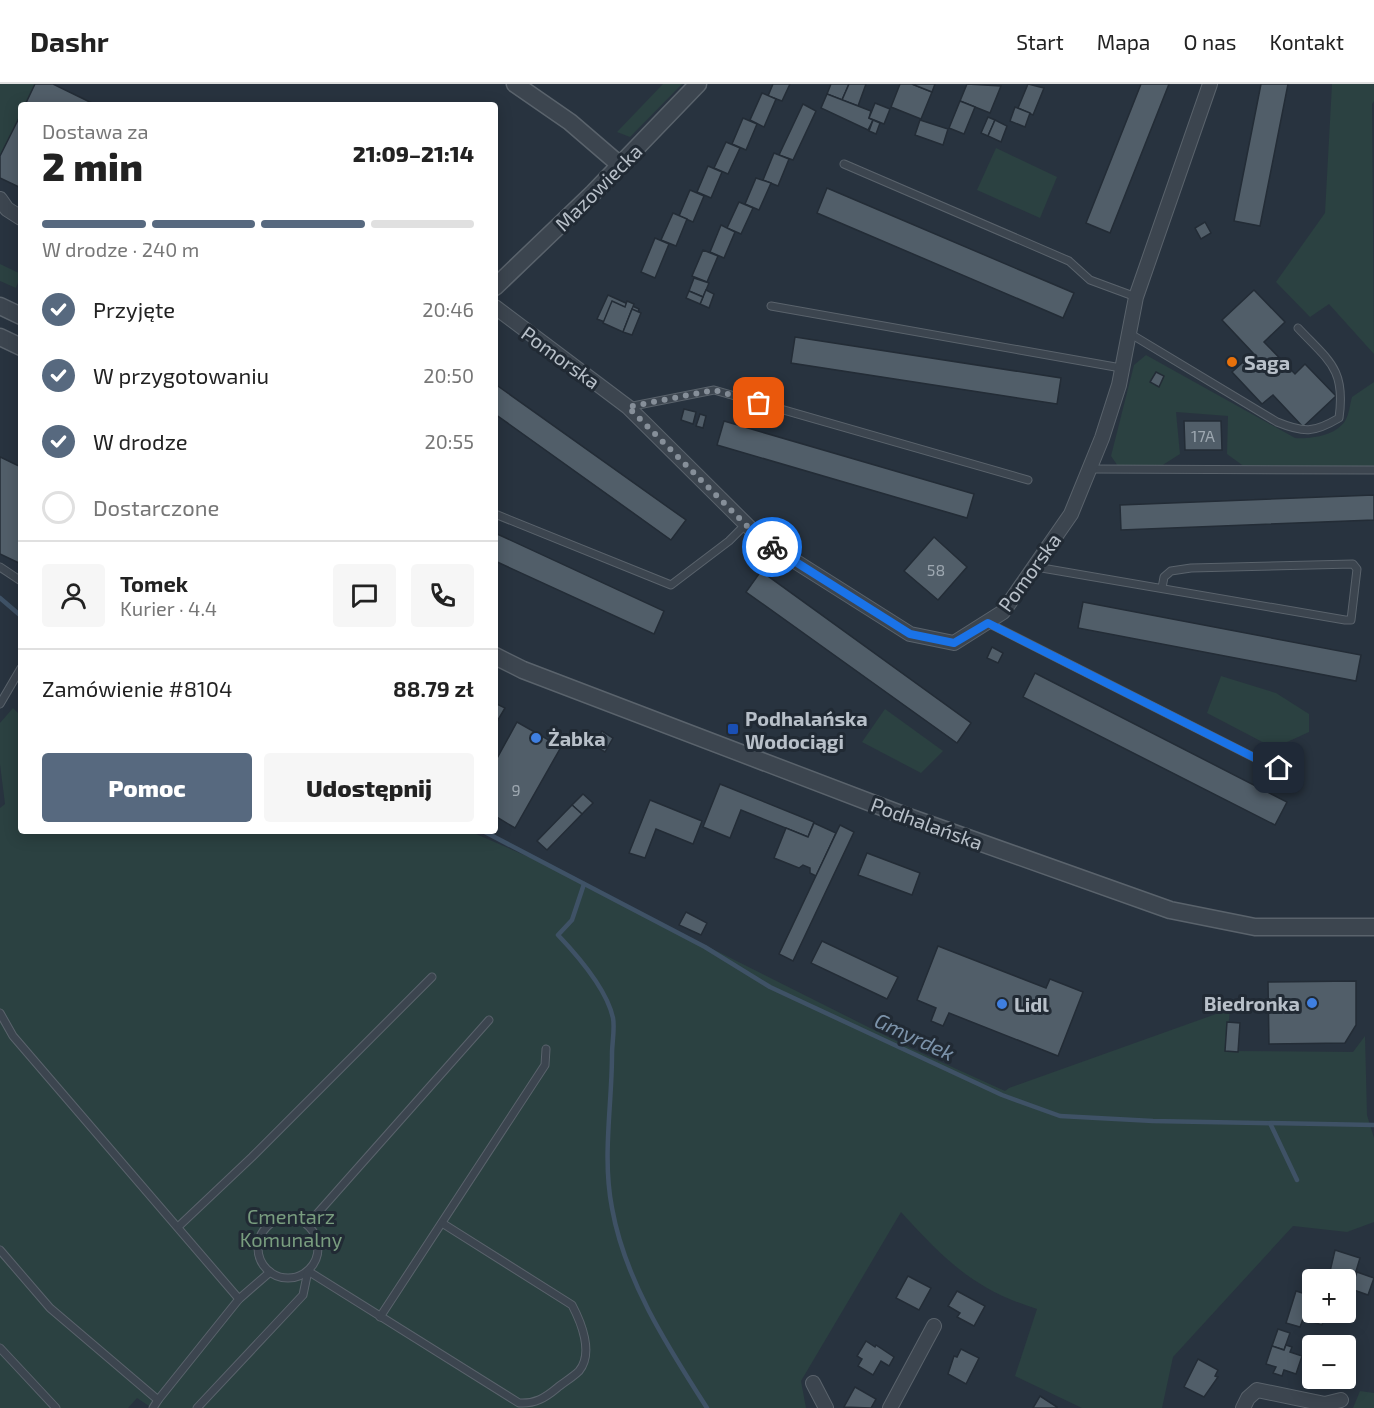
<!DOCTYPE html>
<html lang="pl">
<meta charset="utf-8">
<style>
body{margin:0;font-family:"Exo 2",sans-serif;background:#f6f6f6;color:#222;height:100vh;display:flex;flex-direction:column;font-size:22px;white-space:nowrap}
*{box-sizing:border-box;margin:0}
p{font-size:20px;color:#767676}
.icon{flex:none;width:33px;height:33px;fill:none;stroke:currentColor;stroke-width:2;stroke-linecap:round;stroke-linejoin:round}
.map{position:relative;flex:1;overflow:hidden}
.panel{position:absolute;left:18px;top:18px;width:480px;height:732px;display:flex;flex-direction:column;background:#fff;border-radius:6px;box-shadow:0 3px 15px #0003}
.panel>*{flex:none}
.controls{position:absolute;left:1302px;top:1185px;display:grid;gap:12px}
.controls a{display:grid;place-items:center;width:54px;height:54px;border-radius:6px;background:#fff;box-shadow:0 3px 15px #0003;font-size:30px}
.pin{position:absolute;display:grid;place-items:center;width:51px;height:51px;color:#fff;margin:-26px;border-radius:12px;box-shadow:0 3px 9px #0006}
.courier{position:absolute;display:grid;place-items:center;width:60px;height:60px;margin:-30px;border:4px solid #1a73e8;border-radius:50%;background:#fff;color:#222;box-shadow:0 2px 8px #0007}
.head em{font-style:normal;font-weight:800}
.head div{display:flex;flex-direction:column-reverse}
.head{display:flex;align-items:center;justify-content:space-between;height:102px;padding:0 24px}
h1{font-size:39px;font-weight:800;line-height:45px}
.bar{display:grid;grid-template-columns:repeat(4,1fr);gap:9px 6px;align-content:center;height:72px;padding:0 24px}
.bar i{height:8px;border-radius:4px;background:#e0e0e0}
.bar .on{background:#57697f}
.bar p{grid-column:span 4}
.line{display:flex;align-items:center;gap:15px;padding:0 24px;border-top:2px solid #e0e0e0}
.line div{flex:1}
.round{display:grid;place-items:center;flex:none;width:63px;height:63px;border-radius:6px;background:#f6f6f6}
ol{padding:0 24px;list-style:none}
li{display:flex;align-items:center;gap:18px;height:66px}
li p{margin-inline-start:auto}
li .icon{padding:6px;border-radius:50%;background:#57697f;color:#fff;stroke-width:4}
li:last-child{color:#767676}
li i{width:33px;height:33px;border:3px solid #e0e0e0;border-radius:50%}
.cta{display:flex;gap:12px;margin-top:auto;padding:12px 24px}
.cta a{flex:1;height:69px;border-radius:6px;background:#57697f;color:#fff;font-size:24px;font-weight:800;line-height:69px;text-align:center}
.cta a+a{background:#f6f6f6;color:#222}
header{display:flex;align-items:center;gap:36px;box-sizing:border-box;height:84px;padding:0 30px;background:#fff;border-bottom:2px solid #e0e0e0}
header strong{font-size:28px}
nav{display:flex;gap:33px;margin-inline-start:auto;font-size:21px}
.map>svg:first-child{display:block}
</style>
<header>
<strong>Dashr</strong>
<nav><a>Start</a><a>Mapa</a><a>O nas</a><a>Kontakt</a></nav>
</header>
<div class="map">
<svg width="1374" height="1324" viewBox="0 0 1374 1324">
<rect width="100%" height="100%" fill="#28333f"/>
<!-- green -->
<g fill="#2b4141">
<polygon points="0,0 36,0 26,21 21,21 21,32 0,77"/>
<polygon points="663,0 682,0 630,53 617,48"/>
<polygon points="1332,0 1374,0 1374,17 1372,20 1374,270 1329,220 1310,233 1276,198 1325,129"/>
<polygon points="996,64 1057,93 1040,134 977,106"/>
<polygon points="0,180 21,190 16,204 0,197"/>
<path d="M1146,271L1295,354C1311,355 1335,352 1345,337C1349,331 1350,320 1352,313L1374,298V383L1249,386L1227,370L1228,332L1176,328L1180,370L1158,384L1120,385L1111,372L1134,281Z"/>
<polygon points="1221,592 1276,609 1309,630 1309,648 1274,664 1207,629"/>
<path d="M13,624L21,632V747H469L531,774L908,963L1005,1007L1009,1004L1230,925L1226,967L1353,968L1365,952L1367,1031L1374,1054V1138L1347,1148L1293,1142L1173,1273L1162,1324H1082L1015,1292L1037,1225C973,1205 945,1176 901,1128L801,1297L806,1324H152L137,1314L128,1324H0V724L5,720L0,680V639Z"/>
<polygon points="885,625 943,667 921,689 862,658"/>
<polygon points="1360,1307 1374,1309 1374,1324 1353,1324"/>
</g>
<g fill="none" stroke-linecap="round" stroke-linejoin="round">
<!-- stream -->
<g stroke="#3f5266" stroke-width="4.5">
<polyline points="0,514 21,532"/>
<polyline points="483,747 705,863 770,903 1002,1011 1060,1032 1153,1037 1374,1041"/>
<path d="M584,800L572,836L558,851C577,871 607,906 613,934C615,945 612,959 612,970C612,1022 602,1073 612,1124C625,1197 668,1263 707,1324"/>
<polyline points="1270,1039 1297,1096"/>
</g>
</g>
<!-- building -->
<g fill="#515e69" stroke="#232c36" stroke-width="1.5">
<polygon points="35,0 53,0 96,21 25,21"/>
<polygon points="773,0 790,0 782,17 768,12"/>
<polygon points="831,0 849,0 842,16 827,10"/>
<polygon points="849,0 866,0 858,22 842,16"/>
<polygon points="900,0 912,0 932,8 921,35 891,23"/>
<polygon points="912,0 935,0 932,8"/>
<polygon points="967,0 1001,2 990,29 960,17"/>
<polygon points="1028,0 1044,4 1033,31 1018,24"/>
<polygon points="1141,0 1169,0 1110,149 1086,139"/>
<polygon points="1261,0 1288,0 1260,142 1234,137"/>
<polygon points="762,9 776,15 764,43 750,36"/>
<polygon points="827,10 871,27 869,34 873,36 868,46 821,24"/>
<polygon points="960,17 975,23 964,50 949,44"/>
<polygon points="875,19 890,25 884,40 869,34"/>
<polygon points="803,20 816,27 793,76 779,71"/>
<polygon points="1015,23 1030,29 1025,43 1010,37"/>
<polygon points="21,30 21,104 0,94 0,72"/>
<polygon points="988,33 995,36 988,52 981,49"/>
<polygon points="743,34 757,40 746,66 732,60"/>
<polygon points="873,36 880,39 876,50 869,47"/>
<polygon points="920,36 948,45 943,61 915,51"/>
<polygon points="995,36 1007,42 1001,58 988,52"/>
<polygon points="726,58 740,64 728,90 714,84"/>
<polygon points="774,69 789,75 778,102 763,96"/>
<polygon points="708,82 722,88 711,114 697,108"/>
<polygon points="756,94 771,99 759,126 745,120"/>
<polygon points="827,104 1074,209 1063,234 817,129"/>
<polygon points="690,106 704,112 693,138 679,132"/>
<polygon points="739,118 753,124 741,150 727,144"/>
<polygon points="673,129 687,135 676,162 661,156"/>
<polygon points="1205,138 1211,149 1201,155 1195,144"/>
<polygon points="721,141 735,148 724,174 710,168"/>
<polygon points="655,154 669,160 655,194 641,188"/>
<polygon points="703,166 718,172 707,198 692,192"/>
<polygon points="694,194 709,199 703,213 689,207"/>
<polygon points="706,206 714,210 709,224 700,220"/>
<polygon points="1254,206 1285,238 1264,258 1295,290 1305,280 1336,312 1303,343 1273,311 1262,320 1232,288 1253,269 1222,236"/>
<polygon points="689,207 703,213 700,220 686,214"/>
<polygon points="608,211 639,225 631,248 597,235"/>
<polygon points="612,217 625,223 627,217 634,220 623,248 603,239"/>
<polygon points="632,225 641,229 632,251 623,248"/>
<polygon points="795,253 1061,294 1057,320 791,279"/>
<polygon points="1156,288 1164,292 1159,303 1150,298"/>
<polygon points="495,300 686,436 671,456 495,330"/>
<polygon points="684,325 696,328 693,340 681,336"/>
<polygon points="700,330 706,332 703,344 696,342"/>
<polygon points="724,337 974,410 967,434 717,361"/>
<polygon points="1184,337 1221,337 1222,366 1185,366"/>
<polygon points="0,373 21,383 21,480 0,470"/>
<polygon points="1374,411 1374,436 1121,446 1120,421"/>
<polygon points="495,449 664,527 654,550 495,477"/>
<polygon points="934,453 967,483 938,516 904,487"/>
<polygon points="761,487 971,639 957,659 746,508"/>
<polygon points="1083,518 1361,571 1356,597 1078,544"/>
<polygon points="992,563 1003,569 998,579 987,574"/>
<polygon points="1035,589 1287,718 1275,741 1023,613"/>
<polygon points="495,619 505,624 495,641"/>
<polygon points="517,638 561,663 515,744 495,732 495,678"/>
<polygon points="602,647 613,654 605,668 593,661"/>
<polygon points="720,700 814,738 808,753 741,726 730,754 703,743"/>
<polygon points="583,710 593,719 582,730 572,721"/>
<polygon points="650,716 702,737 693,760 656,745 645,774 629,769"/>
<polygon points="572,721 582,730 547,766 537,757"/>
<polygon points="814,739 836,749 816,792 810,789 810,784 803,781 799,784 774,774 786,744 808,753"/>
<polygon points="840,741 854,748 793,877 779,870"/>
<polygon points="867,769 920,789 912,811 858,791"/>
<polygon points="686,828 707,839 701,851 679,841"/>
<polygon points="822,857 898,893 887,915 811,879"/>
<polygon points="938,862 1046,904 1050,895 1083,908 1058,972 949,929 943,942 931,937 936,924 917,916"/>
<polygon points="1356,897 1356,941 1345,959 1269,960 1268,898"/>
<polygon points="1227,938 1240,939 1238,968 1225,967"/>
<polygon points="1335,1166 1360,1174 1351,1204 1346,1202 1346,1196 1328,1196"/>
<polygon points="1357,1188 1374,1194 1368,1211 1351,1205"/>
<polygon points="908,1192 931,1204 919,1226 896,1214"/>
<polygon points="957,1207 985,1222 974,1242 957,1233 960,1229 948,1222"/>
<polygon points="1296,1207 1312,1212 1312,1228 1326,1228 1322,1241 1303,1235 1300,1243 1286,1239"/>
<polygon points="1278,1245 1290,1249 1284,1266 1272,1262"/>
<polygon points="866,1257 875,1263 876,1261 894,1273 889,1282 881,1277 873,1291 858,1282 862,1275 857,1272"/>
<polygon points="1286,1261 1292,1263 1290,1268 1302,1272 1296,1290 1284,1286 1282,1292 1273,1289 1276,1283 1266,1280 1272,1262 1284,1266"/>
<polygon points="961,1265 979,1274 966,1300 948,1290 954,1272 957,1273"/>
<polygon points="1198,1275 1218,1286 1215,1292 1218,1293 1204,1313 1184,1303"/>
<polygon points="855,1303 876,1315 871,1324 844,1323"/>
<polygon points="1040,1312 1057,1323 1057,1324 1033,1324"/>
</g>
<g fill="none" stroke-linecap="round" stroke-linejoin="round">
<!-- service casing -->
<g stroke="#5a636c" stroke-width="9">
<g id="service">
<polyline points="844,80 1069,177 1090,196 1136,213"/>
<polyline points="771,222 1121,284"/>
<path d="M1129,249L1277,338C1304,349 1314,349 1339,334C1346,285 1329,277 1298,244"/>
<polyline points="628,323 714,306 1028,396"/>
<polyline points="1090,385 1374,386"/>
<polyline points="495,430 671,501 729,457 746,440"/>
<polyline points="0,483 21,497"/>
<polyline points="1036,483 1345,536 1351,536 1357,485 1353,480 1191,484 1171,487 1164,493 1162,504"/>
<polyline points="988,539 1271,682 1279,684"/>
<polyline points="0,620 21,584"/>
<polyline points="0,929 13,952 239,1215 158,1316 50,1224 0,1166"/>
<circle cx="288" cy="1164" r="30"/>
<polyline points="308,1140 489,936"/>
<polyline points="179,1142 252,1073 432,893"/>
<polyline points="239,1215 270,1188"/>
<polyline points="380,1233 545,981 546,965"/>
<polyline points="0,1264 56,1324"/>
<polyline points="153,1324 158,1316"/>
<path d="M197,1324L303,1211L308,1187L519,1319C535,1320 545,1314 557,1304C563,1299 573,1293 579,1287C594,1269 581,1238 572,1221L442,1139"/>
</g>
</g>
<!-- minor casing -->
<g stroke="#5a636c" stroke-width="16">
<g id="minor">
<polyline points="0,115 7,125 21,134"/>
<polyline points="495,223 628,323 763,457 910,550 954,559 1003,528 1071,430 1102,354 1119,301 1136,213 1210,0"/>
<polyline points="813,1299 826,1324"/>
<polyline points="890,1324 934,1242"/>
<polyline points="1243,1324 1248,1314 1257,1306 1325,1320 1341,1316"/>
</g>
</g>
<!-- tertiary casing -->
<g stroke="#5a636c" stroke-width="19">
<g id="tertiary">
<polyline points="515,0 570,38 620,81"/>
<polyline points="495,203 593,109 698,0"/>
<polyline points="0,222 21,232"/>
<polyline points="0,253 21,263"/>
<polyline points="495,572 523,586 903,731 1170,826 1255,843 1374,843"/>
</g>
</g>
<!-- service -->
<use href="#service" stroke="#3c454f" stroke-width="7"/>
<!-- minor -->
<use href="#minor" stroke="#3c454f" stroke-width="14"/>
<!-- tertiary -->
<use href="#tertiary" stroke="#3c454f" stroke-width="16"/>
</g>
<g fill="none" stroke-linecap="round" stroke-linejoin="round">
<!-- done -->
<polyline stroke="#868f99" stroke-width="6" stroke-dasharray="0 10.8" points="759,319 714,306 628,323 746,441 772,463"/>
<!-- route -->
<polyline stroke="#1a73e8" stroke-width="8" points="772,463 910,550 954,559 988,539 1271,682 1279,684"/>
</g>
<!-- markers -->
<circle fill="#e8710a" stroke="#212a34" stroke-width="2" cx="1232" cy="278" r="6"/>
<rect fill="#1a4fb4" stroke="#212a34" stroke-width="2" x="727" y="639" width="12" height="12" rx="3"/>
<g fill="#3f7fe0" stroke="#212a34" stroke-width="2">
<circle cx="536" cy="654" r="6"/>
<circle cx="1312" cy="919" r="6"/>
<circle cx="1002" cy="920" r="6"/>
</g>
<g text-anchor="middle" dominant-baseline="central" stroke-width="6" stroke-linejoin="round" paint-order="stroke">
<!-- number labels -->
<g font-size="16" fill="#9ea8b1">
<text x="1203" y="351">17A</text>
<text x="936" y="485">58</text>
<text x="516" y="705">9</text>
</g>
<!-- street labels -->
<g font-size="20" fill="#b8c0c9" stroke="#212a34">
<text transform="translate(598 103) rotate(-45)">Mazowiecka</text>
<text transform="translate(561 273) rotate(36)">Pomorska</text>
<text transform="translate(1029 488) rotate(-54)">Pomorska</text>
<text transform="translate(927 739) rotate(20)">Podhalańska</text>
</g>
<!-- poi labels -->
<g font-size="20" font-weight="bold" fill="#b8c0c9" stroke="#212a34" text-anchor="start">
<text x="1244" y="278">Saga</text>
<text x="745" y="634">Podhalańska<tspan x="745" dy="23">Wodociągi</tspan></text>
<text x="548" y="654">Żabka</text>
<text x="1300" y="919" text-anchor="end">Biedronka</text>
<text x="1014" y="920">Lidl</text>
</g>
<!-- park labels -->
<g font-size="20" fill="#799d7f" stroke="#212a34">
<text x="291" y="1132">Cmentarz<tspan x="291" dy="23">Komunalny</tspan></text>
</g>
<!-- water labels -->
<g font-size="21" font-style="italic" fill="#7c93aa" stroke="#212a34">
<text transform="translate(915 952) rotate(25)">Gmyrdek</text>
</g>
</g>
</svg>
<div class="controls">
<a>+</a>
<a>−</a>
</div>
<div class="pin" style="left:759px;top:319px;background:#ea580c"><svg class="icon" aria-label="bag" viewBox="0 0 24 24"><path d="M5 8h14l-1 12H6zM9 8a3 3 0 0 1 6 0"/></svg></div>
<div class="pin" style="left:1279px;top:684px;background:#1f2937"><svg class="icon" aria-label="home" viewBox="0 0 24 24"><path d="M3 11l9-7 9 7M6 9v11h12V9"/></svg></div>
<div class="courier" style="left:772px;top:463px"><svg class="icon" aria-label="bike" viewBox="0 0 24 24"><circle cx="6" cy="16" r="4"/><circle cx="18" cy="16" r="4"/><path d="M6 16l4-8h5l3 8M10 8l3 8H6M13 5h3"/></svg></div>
<section class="panel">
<div class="head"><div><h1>2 min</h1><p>Dostawa za</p></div><em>21:09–21:14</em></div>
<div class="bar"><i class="on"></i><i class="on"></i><i class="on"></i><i></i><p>W drodze · 240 m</p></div>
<ol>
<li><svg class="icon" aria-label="check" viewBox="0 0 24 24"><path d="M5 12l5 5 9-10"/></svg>Przyjęte<p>20:46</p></li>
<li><svg class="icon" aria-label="check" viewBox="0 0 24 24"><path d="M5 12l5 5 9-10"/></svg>W przygotowaniu<p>20:50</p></li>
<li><svg class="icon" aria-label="check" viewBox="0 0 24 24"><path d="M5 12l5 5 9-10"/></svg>W drodze<p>20:55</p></li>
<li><i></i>Dostarczone</li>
</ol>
<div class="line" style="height:108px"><a class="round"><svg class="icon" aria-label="person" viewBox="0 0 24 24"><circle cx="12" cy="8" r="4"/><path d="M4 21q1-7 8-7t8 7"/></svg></a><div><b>Tomek</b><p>Kurier · 4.4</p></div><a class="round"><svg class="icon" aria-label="chat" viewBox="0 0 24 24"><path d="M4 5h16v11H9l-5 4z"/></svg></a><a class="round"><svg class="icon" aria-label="phone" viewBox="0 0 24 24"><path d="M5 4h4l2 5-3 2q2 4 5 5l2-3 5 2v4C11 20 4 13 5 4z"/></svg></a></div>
<div class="line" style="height:78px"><div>Zamówienie #8104</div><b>88.79 zł</b></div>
<div class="cta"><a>Pomoc</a><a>Udostępnij</a></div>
</section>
</div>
